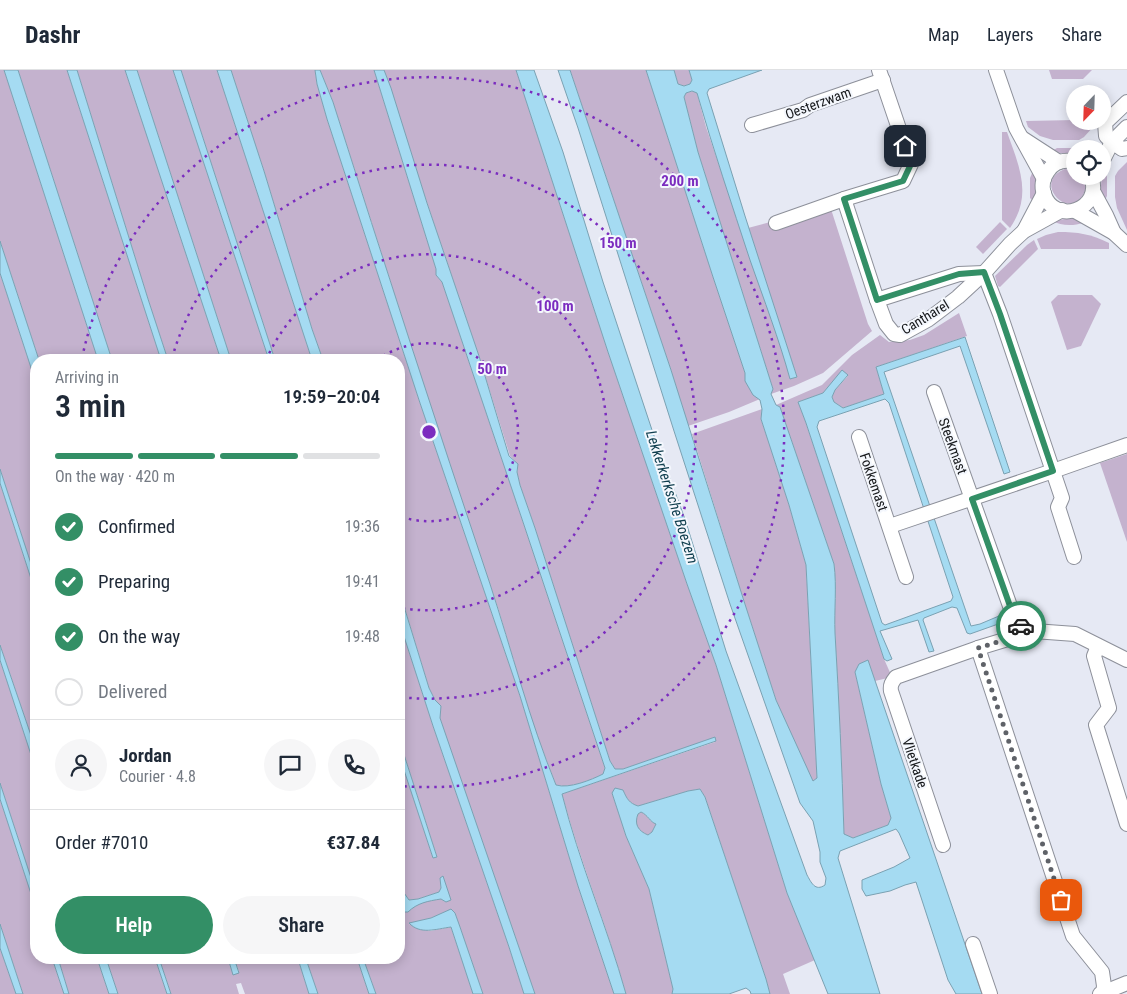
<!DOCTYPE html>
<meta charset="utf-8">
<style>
body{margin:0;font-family:"Roboto Condensed",sans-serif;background:#f6f6f7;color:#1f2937;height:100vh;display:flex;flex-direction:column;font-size:19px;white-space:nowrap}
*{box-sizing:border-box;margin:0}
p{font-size:16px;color:#747a83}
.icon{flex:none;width:28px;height:28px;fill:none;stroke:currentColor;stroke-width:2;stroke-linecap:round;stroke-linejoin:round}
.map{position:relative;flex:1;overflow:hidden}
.drawer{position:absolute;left:30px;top:284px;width:375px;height:610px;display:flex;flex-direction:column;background:#fff;border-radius:20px;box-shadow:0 2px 12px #0003}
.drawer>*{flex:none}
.needle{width:32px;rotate:203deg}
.buttons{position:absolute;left:1066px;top:15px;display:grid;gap:10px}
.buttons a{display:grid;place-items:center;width:45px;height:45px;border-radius:50%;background:#fff;box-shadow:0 2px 12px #0003;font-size:25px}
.pin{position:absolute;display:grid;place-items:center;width:42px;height:42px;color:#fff;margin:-21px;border-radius:10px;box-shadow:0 2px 8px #0006}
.courier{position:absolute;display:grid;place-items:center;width:50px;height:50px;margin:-25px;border:4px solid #338f66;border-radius:50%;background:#fff;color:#222;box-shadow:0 1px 6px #0007}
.overview em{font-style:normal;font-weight:600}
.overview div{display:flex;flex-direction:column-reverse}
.overview{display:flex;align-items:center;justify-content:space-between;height:85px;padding:0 25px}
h1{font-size:32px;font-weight:600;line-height:38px}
.bar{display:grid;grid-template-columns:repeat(4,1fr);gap:8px 5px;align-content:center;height:60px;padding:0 25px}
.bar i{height:6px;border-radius:4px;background:#e0e1e3}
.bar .active{background:#338f66}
.bar p{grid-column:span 4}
.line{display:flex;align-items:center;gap:12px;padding:0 25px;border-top:1px solid #e0e1e3}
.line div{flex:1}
.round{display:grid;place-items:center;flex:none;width:52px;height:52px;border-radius:26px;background:#f6f6f7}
ol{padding:0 25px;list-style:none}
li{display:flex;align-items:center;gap:15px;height:55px}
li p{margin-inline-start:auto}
li .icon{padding:5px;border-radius:50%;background:#338f66;color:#fff;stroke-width:4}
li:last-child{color:#747a83}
li i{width:28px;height:28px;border:2px solid #e0e1e3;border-radius:50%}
.cta{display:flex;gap:10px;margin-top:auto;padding:10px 25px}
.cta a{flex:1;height:58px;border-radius:30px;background:#338f66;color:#fff;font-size:20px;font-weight:600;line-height:58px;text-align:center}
.cta a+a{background:#f6f6f7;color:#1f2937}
header{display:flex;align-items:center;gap:30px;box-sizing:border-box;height:70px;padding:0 25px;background:#fff;border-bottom:1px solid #e0e1e3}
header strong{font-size:24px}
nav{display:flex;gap:28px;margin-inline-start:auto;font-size:18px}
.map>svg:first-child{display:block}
</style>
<header>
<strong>Dashr</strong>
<nav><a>Map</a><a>Layers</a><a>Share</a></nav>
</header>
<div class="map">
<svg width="1127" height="924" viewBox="0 0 1127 924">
<rect width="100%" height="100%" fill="#e6e9f4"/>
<!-- green -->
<g fill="#c4b2ce">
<polygon points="0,0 4,0 98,290 39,290 0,171"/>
<polygon points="18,0 67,0 161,290 112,290"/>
<polygon points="77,0 125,0 221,290 168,290 148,229"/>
<polygon points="137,0 173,0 269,290 231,290"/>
<polygon points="181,0 217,0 312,290 275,290"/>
<polygon points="231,0 315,0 317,14 327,49 420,333 520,626 578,816 614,924 535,924 439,647 441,641 429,618 399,519 399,290 323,290 312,259 264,101"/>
<path d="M320,0H374L436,199V205L442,212L524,455L605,698L603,704C591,710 570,719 556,715L553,707L533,655L498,538L447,388L333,32Z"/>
<path d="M384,0H516L608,282L687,514L716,595L787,823L815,890L783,904L790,924H770L766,909L705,727L700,719L688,721L638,736C629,733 627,729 623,720L612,723L626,766L649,819L673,919L672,924H626C607,856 580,791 562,724L715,672L714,668L623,699H615L610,691L535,458L520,415L517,402L518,398L515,391L510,386L479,286L427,133Z"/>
<path d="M570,0H646L713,207L745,303C745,314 751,323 760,329L729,342L688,356L671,300Z"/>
<polygon points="674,0 689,0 692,10 690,14 684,16 678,14"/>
<polygon points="1049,0 1092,0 1083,9 1052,9"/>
<polygon points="693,21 697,23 706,57 784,285 790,309 797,307 748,158 830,136 868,254 872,261 823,303 794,316 771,324 773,319 698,82 684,27 686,23"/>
<polygon points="1075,50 1075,51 1087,51 1093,57 1084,67 1079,70 1053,70 1040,66 1028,57 1026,51"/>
<path d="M1002,62H1007C1019,96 1033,125 1010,158L1002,150Z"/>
<polygon points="1057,78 1078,78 1081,79 1075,79 1075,84 1065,84 1052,81"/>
<polygon points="1127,92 1127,160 1117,138 1115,127 1115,106 1118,101"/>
<path d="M1065,99L1075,101V106H1082C1086,112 1087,118 1083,125C1069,151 1031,112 1065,99Z"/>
<path d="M1033,101C1038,111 1037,121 1034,132L1030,128V108Z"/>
<path d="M1103,101L1107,104V126L1105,130C1098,121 1102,110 1103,101Z"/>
<path d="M1070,148L1079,149L1083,153C1074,156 1060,156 1053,151Z"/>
<polygon points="1000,152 1007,159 983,184 976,177"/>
<path d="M1058,162C1078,162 1091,164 1109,173V179H1041L1037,169L1046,165Z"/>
<polygon points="1034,170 1038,179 1000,217 998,216 995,206 1027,175"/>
<polygon points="0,203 36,313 36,509 0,399"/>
<polygon points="1058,225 1092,225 1101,234 1081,276 1067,280 1051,232"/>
<path d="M959,243L967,266L876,297L884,324L843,338L834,332L832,327L835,320L848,306L829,316L823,323L798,332L806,353L884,589L892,607L875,611L868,591L855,602L881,714L891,748L888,755L853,768L844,765C842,697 839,630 835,563C834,540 837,517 834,494L780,337L776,335L822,315L852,285L880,265L889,272L910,270L924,265Z"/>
<polygon points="762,339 761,349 789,435 806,495 817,708 812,712 776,630 743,528 692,364"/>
<polygon points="1127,384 1127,472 1100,393"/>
<polygon points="0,413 36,524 36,680 0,575"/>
<polygon points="399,551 433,656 509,877 524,924 483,924 455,843 448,841 431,848 409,854 430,861 451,857 473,924 376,924 363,888 399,888 399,837 402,842 422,832 441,829 446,832 440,808 441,819 439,822 418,829 409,830 402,820 399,808 399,685 433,788 437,787 399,669"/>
<polygon points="0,590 36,700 36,823 0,713"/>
<polygon points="0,729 36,839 36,888 52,888 64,924 23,924 0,854"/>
<path d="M641,742C648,745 650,752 656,754L652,762L648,765C638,761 634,754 638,744Z"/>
<polygon points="0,878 16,924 0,924"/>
<polygon points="58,888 97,888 109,924 69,924"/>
<polygon points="106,888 155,888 167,924 118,924"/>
<polygon points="159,888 228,888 233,904 239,902 234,888 357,888 369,924 318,924 306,889 299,892 309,924 245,924 241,913 236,914 239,924 171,924"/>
</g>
<!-- water -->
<g fill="#a5dbf2" stroke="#7aa1b2" fill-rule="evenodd">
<polygon points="4,0 18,0 112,290 98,290"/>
<polygon points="67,0 77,0 148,229 168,290 161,290"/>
<polygon points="125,0 137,0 231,290 221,290"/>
<polygon points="173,0 181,0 275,290 269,290"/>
<polygon points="217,0 231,0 264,101 312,259 323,290 312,290"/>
<path d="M315,0H320L333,32C384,193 436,353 490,514C512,581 529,649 556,715C569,719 591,710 603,704L605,698L524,455L442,212L436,205V199L374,0H384L391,18L427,133L479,286L509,386L518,394L517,402L520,415L535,458L610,691L615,699H623L715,667L716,671L562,724C579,792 607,856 626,924H614L578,816L520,626L420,333L327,49L317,14Z"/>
<path d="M516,0H534L563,82L603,212L653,363L685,449L726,581L807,805C811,812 815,822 825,815L826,808L820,792V782L813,751L800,733L730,534L674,361L578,58L558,0H570L671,300L743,528L776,630L813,711L817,708L806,495L789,435L761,349L762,339L760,330L753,325L745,311V303L713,207L646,0H674L678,14L684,16L690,14L692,10L689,0H762L709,19L707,23L745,146L797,307L790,309C779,269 764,230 750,190C732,135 713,79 697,23L692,21L686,23L684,27L698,82L773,319L771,324L776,335L780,337L834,494C837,517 834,540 835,563C839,630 842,697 844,764L853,768L888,755L891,748L881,714L855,602L859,594L868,590L982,924H956L948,910L916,812L905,815L890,821L866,826L862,819V810L894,797L910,788L899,763L896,759L840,781L838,788L880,924H828L787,823L716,595L687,514L608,282Z"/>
<polygon points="0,171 39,290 36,290 36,313 0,203"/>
<path d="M965,267L1010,402L1004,404L960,276L884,302L971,556L980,554L999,546L1001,553L970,564L967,563L957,538L952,537L924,548L923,550L934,581L929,582L918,550L880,561L892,589L887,591L884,589L806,353L798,332L823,323L842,300L848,305L835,320L832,327L834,332L843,338L884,324L876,297ZM885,329L889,333L953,527L951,531L885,555L882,553L817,357L819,351Z"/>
<polygon points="0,399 36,509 36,524 0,413"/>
<polygon points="399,520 429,618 435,630 441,636 440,648 535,924 524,924 509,877 433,656 399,551"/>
<polygon points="0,575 36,680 36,700 0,590"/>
<polygon points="399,669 437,787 433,788 399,685"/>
<polygon points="0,713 36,823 36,839 0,729"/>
<path d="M615,718L623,720C627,729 629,733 638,736L688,721L700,719L705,727L766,909L770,924H751L750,921L746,918L729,924H672L673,919L649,819L626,766L612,723ZM641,742C648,745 650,752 656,754L652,762L648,765C638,761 634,754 638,744Z"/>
<path d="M443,806L451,830L446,832L441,829C428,831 417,833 408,842H402L399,837V808L402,820L409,830L418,829L439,822L441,818L440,808Z"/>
<path d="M451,839L455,843L460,857L483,924H473L451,857C436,859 420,865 409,853L431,848Z"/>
<polygon points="0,854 23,924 16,924 0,878"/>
<polygon points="52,888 58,888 69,924 64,924"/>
<polygon points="97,888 106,888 118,924 109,924"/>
<polygon points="155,888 159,888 171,924 167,924"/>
<polygon points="228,888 234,888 239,903 233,905"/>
<polygon points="357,888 363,888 376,924 369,924"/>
<polygon points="306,889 318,924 309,924 299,892"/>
</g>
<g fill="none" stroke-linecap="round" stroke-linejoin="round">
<!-- minor casing -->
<g stroke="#8d909a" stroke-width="16">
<g id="minor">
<polyline points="879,0 911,94 903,111 844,129 877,230 886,254 894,264 900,265 929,249 958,227 984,203 1010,174 1024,161 1062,140"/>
<polyline points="996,0 1016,58 1044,109"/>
<polyline points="1127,32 1105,53 1106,66 1112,72 1122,79 1127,78"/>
<polyline points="752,55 803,40 810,35 883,10"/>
<polyline points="1022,68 1059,92"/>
<path d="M1075,92C1064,89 1054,92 1048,101C1043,108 1041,116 1044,124C1054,156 1104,140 1091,106"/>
<polyline points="1102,92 1112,72 1127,57"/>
<polyline points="1093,121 1106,145 1114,163"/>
<polyline points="1075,141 1114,163 1127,175"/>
<polyline points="776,153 844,129"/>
<polyline points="1024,161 1044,123"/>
<polyline points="877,230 959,204 984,203 1000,244 1062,428 1058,437 1074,487"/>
<path d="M934,322L1010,536C1016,551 1019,556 1034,561"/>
<polyline points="859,367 906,507"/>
<polyline points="890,456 1053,401 1127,375"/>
<polyline points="1098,576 1094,586 1109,638 1096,655 1127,754"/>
<polyline points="978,578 1073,866 1102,902 1104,916 1103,923"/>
<path d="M943,775L891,621C890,615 892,612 896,607L978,578L1034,561L1075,564L1127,590"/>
<polyline points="973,874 990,924"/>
<polyline points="1100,924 1127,913"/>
</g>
</g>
<!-- minor -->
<use href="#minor" stroke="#fff" stroke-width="14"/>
</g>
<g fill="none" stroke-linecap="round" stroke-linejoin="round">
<!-- done -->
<polyline stroke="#5f6268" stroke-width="5" stroke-dasharray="0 9" points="1021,556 1023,558 1034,561 978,578 1061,830"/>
<!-- route -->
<polyline stroke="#338f66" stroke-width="6" points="905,76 911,94 903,111 844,129 877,230 959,204 984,202 1000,244 1053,401 972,429 1010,536 1014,546 1021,556"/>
</g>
<!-- distance rings -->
<g fill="none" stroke="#7b2cbf" stroke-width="2.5" stroke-dasharray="2.5 5">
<path d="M377 290A89 89 0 1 1 399 446"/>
<path d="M266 290A178 178 0 1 1 400 538"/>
<path d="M172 288A267 267 0 1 1 399 627"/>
<path d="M82 288A355 355 0 1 1 401 716"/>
</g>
<g text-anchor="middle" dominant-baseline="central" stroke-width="4" stroke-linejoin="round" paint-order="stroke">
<!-- street labels -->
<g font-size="14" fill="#17191c" stroke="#f4f7fd">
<text transform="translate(818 33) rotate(-20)">Oesterzwam</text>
<text transform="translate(925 247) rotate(-31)">Cantharel</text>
<text transform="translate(953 376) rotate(70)">Steekmast</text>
<text transform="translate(874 412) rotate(71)">Fokkemast</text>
<text transform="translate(915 693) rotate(71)">Vlietkade</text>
</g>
<!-- water labels -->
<g font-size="15" font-style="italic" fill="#0f3e4e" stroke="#f4f7fd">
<text transform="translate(672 427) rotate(72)">Lekkerkerksche Boezem</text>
</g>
</g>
<circle cx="429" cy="362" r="8" fill="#7b2cbf" stroke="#f4f7fd" stroke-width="2.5"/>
<g font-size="15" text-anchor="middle" font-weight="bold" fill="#7b2cbf" stroke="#f4f7fd" stroke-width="4" stroke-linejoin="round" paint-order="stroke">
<text x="680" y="116">200 m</text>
<text x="618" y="178">150 m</text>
<text x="555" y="241">100 m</text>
<text x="492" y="304">50 m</text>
</g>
</svg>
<div class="buttons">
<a><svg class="needle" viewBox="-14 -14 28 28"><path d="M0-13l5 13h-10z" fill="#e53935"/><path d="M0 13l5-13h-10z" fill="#747a83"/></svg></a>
<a><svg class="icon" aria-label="locate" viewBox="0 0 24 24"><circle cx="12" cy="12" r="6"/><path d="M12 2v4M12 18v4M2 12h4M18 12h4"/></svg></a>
</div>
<div class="pin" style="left:1061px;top:830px;background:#ea580c"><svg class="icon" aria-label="bag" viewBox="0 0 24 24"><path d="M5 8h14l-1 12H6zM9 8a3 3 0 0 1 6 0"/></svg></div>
<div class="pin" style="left:905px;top:76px;background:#1f2937"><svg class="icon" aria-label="home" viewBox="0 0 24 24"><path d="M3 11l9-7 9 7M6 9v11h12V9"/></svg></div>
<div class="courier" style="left:1021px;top:556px"><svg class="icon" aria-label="car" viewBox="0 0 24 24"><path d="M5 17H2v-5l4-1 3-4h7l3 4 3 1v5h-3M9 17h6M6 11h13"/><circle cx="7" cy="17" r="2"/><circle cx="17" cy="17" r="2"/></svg></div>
<section class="drawer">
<div class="overview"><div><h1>3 min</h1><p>Arriving in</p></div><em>19:59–20:04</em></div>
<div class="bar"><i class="active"></i><i class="active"></i><i class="active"></i><i></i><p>On the way · 420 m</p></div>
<ol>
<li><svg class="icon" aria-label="check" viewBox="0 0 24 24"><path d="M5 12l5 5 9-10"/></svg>Confirmed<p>19:36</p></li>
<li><svg class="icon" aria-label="check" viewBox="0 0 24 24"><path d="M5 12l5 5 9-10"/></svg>Preparing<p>19:41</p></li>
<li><svg class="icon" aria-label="check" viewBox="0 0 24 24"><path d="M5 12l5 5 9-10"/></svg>On the way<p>19:48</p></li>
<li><i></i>Delivered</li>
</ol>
<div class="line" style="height:90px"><a class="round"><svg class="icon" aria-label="person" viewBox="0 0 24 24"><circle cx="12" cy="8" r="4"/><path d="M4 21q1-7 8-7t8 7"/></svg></a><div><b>Jordan</b><p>Courier · 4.8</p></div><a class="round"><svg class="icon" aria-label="chat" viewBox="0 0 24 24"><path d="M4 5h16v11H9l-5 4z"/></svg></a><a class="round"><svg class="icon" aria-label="phone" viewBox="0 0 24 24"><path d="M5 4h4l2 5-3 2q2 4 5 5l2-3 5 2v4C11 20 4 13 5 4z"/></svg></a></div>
<div class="line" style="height:65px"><div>Order #7010</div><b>€37.84</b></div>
<div class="cta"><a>Help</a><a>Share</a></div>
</section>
</div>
